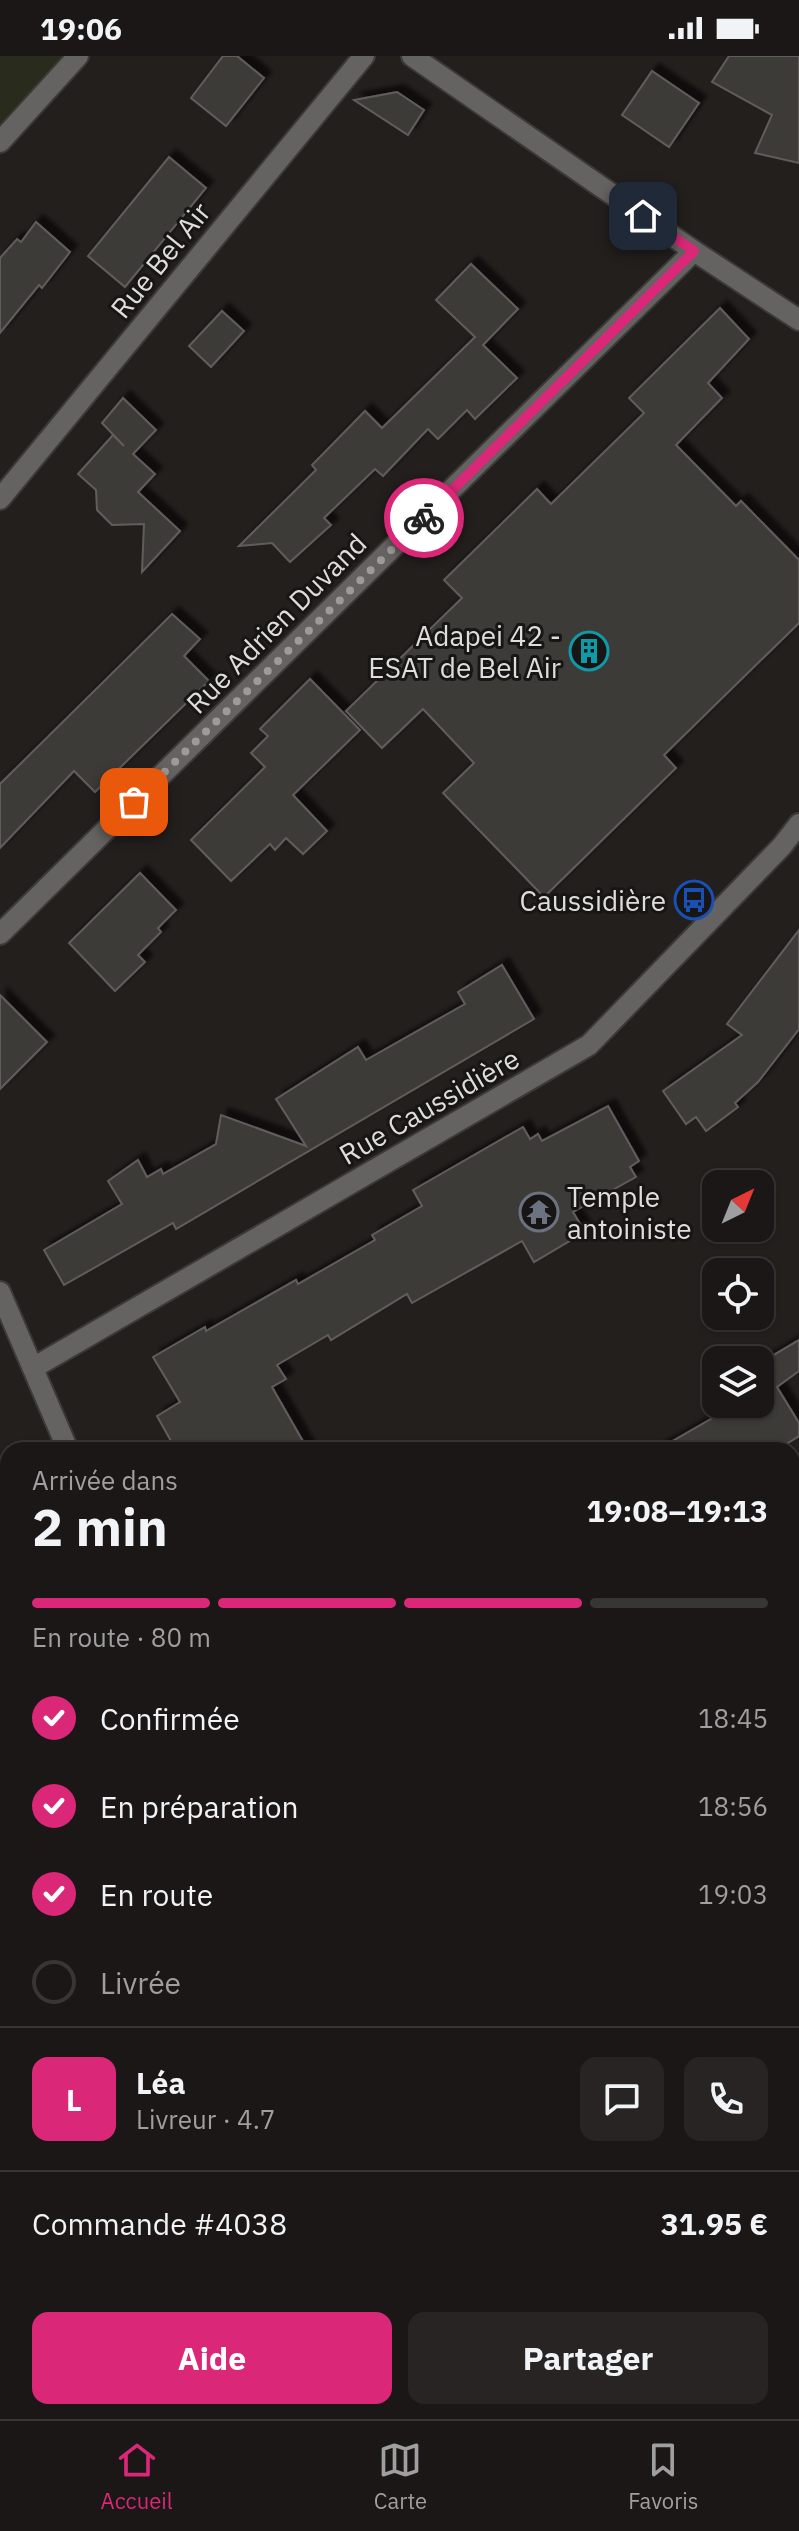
<!DOCTYPE html>
<html lang="fr">
<meta charset="utf-8">
<style>
body{margin:0;font-family:"IBM Plex Sans",sans-serif;background:#272423;color:#f1f3f6;height:100vh;display:flex;flex-direction:column;font-size:30px;white-space:nowrap}
*{box-sizing:border-box;margin:0}
p{font-size:26px;color:#9f9fa1}
.icon{flex:none;width:44px;height:44px;fill:none;stroke:currentColor;stroke-width:2;stroke-linecap:round;stroke-linejoin:round}
.map{position:relative;flex:1;overflow:hidden}
.sheet{position:absolute;left:0px;top:1386px;width:800px;height:978px;display:flex;flex-direction:column;background:#1a1716;border-radius:24px 24px 0 0;box-shadow:0 2px 6px #0004,0 0 0 2px #383635}
.sheet>*{flex:none}
.needle{width:52px;rotate:43deg}
.tools{position:absolute;left:702px;top:1114px;display:grid;gap:16px}
.tools a{display:grid;place-items:center;width:72px;height:72px;border-radius:16px;background:#1a1716;box-shadow:0 2px 6px #0004,0 0 0 2px #383635;font-size:40px}
.pin{position:absolute;display:grid;place-items:center;width:68px;height:68px;color:#fff;margin:-34px;border-radius:16px;box-shadow:0 4px 12px #0006}
.courier{position:absolute;display:grid;place-items:center;width:80px;height:80px;margin:-40px;border:6px solid #db2777;border-radius:50%;background:#fff;color:#222;box-shadow:0 2px 10px #0007}
.summary em{font-style:normal;font-weight:800}
.summary div{display:flex;flex-direction:column-reverse}
.summary{display:flex;align-items:center;justify-content:space-between;height:136px;padding:0 32px}
h1{font-size:52px;font-weight:800;line-height:60px}
.bar{display:grid;grid-template-columns:repeat(4,1fr);gap:12px 8px;align-content:center;height:96px;padding:0 32px}
.bar i{height:10px;border-radius:6px;background:#383635}
.bar .selected{background:#db2777}
.bar p{grid-column:span 4}
.line{display:flex;align-items:center;gap:20px;padding:0 32px;border-top:2px solid #383635}
.line div{flex:1}
.round{display:grid;place-items:center;flex:none;width:84px;height:84px;border-radius:16px;background:#272423}
ol{padding:0 32px;list-style:none}
li{display:flex;align-items:center;gap:24px;height:88px}
li p{margin-inline-start:auto}
li .icon{padding:8px;border-radius:50%;background:#db2777;color:#fff;stroke-width:4}
li:last-child{color:#9f9fa1}
li i{width:44px;height:44px;border:4px solid #383635;border-radius:50%}
.button{display:flex;gap:16px;margin-top:auto;padding:16px 32px}
.button a{flex:1;height:92px;border-radius:16px;background:#db2777;color:#fff;font-size:32px;font-weight:800;line-height:92px;text-align:center}
.button a+a{background:#272423;color:#f1f3f6}
.status{display:flex;justify-content:space-between;align-items:center;height:56px;padding:0 40px;background:#1a1716;direction:ltr}
.status svg{height:22px;fill:currentColor}
.menu{display:flex;justify-content:space-around;align-items:center;height:112px;border-top:2px solid #383635;background:#1a1716;font-size:22px;color:#9f9fa1}
.menu a{display:grid;justify-items:center;gap:4px}
.menu .selected{color:#db2777}
.map>svg:first-child{display:block}
</style>
<div class="status"><b>19:06</b><svg viewBox="0 0 49 12"><path d="M0 12V9h3v3zM5 12V6h3v6zM10 12V3h3v9zM15 12V0h3v12zM26 1h20v11H26zM47 4h2v5h-2z"/></svg></div>
<div class="map">
<svg width="799" height="2363" viewBox="0 0 799 2363">
<defs>
<filter id="shadow"><feDropShadow dx="7" dy="-7" stdDeviation="2" flood-color="#0009"/></filter>
</defs>
<rect width="100%" height="100%" fill="#221f1d"/>
<!-- education -->
<polygon fill="#34211e" points="799,1501 799,2363 198,2363 196,2356 792,2356 792,1505"/>
<!-- green -->
<polygon fill="#292c1d" points="0,0 62,0 0,69"/>
<!-- building -->
<g fill="#3e3b39" stroke="#605d5b" stroke-width="2" filter="url(#shadow)">
<polygon points="223,0 237,0 264,22 226,70 191,42"/>
<polygon points="729,0 799,0 799,107 755,97 772,59 712,26"/>
<polygon points="652,15 699,47 669,91 622,59"/>
<polygon points="397,36 424,54 408,79 354,44"/>
<polygon points="169,101 206,132 125,231 88,200"/>
<polygon points="36,166 70,196 42,232 39,229 0,277 0,202 17,183 21,186"/>
<polygon points="471,208 518,253 483,289 517,322 475,363 467,354 438,383 428,373 383,420 375,413 324,462 331,469 290,506 272,487 239,490 316,414 312,409 365,355 382,372 475,281 436,244"/>
<polygon points="720,252 749,283 708,327 722,342 676,389 736,450 741,445 799,504 799,567 664,699 676,712 544,841 443,737 474,707 423,653 382,692 346,655 462,542 444,524 537,433 551,448 644,357 629,342"/>
<polygon points="222,255 244,275 211,311 189,290"/>
<polygon points="123,342 156,374 133,398 155,418 138,436 180,475 142,516 144,468 112,469 97,454 96,434 78,418 113,379 124,390 102,367"/>
<polygon points="172,558 200,583 184,600 209,625 95,736 74,715 0,792 0,728"/>
<polygon points="310,623 360,674 293,739 327,775 303,798 286,782 275,794 270,788 231,825 191,784 265,711 251,697 268,680 260,673"/>
<polygon points="140,817 176,854 158,872 161,876 138,899 145,906 115,935 69,887"/>
<polygon points="799,874 799,973 758,1026 735,1047 738,1051 706,1075 696,1061 686,1068 663,1035 742,979 727,968"/>
<polygon points="502,909 534,963 176,1173 173,1167 64,1229 44,1194 122,1148 108,1125 138,1104 147,1121 161,1113 163,1118 216,1088 221,1059 306,1090 276,1043 358,991 366,1004 465,948 458,936"/>
<polygon points="0,939 47,986 0,1033"/>
<polygon points="608,1050 639,1105 630,1111 636,1121 573,1156 585,1176 534,1206 522,1185 412,1247 407,1238 331,1284 328,1279 277,1309 286,1323 272,1331 308,1394 176,1394 157,1360 180,1346 153,1301 205,1271 206,1275 296,1224 298,1228 375,1184 372,1179 422,1150 413,1134 523,1071 530,1083 538,1078 542,1085"/>
<polygon points="799,1284 799,1315 777,1331 799,1367 799,1380 777,1394 657,1394 716,1360 704,1340 716,1333 716,1348 760,1348 760,1307"/>
</g>
<g fill="none" stroke-linecap="round" stroke-linejoin="round">
<!-- minor casing -->
<g stroke="#3c3a38" stroke-width="24">
<g id="minor">
<polyline points="412,0 694,195 799,264"/>
<polyline points="0,86 78,0"/>
<polyline points="0,443 364,0"/>
<polyline points="0,878 694,195"/>
<polyline points="0,1236 68,1394"/>
<polyline points="33,1312 589,989 782,790 799,768"/>
<polyline points="792,1447 799,1442"/>
<polyline points="0,1858 8,1872"/>
<polyline points="0,1982 8,1999"/>
<polyline points="0,2131 8,2089"/>
<polyline points="0,2173 8,2179"/>
<polyline points="160,2356 162,2363"/>
<polyline points="93,2363 96,2356"/>
</g>
</g>
<!-- minor -->
<use href="#minor" stroke="#646362" stroke-width="20"/>
</g>
<g fill="none" stroke-linecap="round" stroke-linejoin="round">
<!-- done -->
<polyline stroke="#9d9a99" stroke-width="8" stroke-dasharray="0 14.4" points="134,746 424,462"/>
<!-- route -->
<polyline stroke="#db2777" stroke-width="10" points="424,462 694,195 643,160"/>
</g>
<!-- icons -->
<defs>
<g id="building-ring" transform="scale(2)"><circle r="9.5" fill="#181614" stroke="#0f9aa8" stroke-width="1.5"/><path d="M-4-6H4V6H1V3H-1V6H-4ZM-2.5-4.3h1.7v1.8h-1.7ZM.8-4.3h1.7v1.8H.8ZM-2.5-1h1.7V.8h-1.7ZM.8-1h1.7V.8H.8Z" fill="#0f9aa8"/></g>
<g id="bus-ring" transform="scale(2)"><circle r="9.5" fill="#181614" stroke="#1a4fb4" stroke-width="1.5"/><path d="M-5-6H5V4H4V6H2V4H-2V6H-4V4H-5ZM-3.5-4V0h7V-4ZM-3.5 1.2v1.5H-2V1.2ZM2 1.2v1.5H3.5V1.2Z" fill="#1a4fb4"/></g>
<g id="temple-ring" transform="scale(2)"><circle r="9.5" fill="#181614" stroke="#6b7280" stroke-width="1.5"/><path d="M0-6L5-2H3V0L6.5 2.5H4V6H1.5V3h-3V6H-4V2.5H-6.5L-3 0V-2H-5Z" fill="#6b7280"/></g>
</defs>
<g fill-rule="evenodd">
<use href="#building-ring" x="589" y="595"/>
<use href="#bus-ring" x="694" y="844"/>
<use href="#temple-ring" x="539" y="1156"/>
</g>
<g text-anchor="middle" dominant-baseline="central" stroke-width="6" stroke-linejoin="round" paint-order="stroke">
<!-- street labels -->
<g font-size="28" fill="#dfdddc" stroke="#181614">
<text transform="translate(160 204) rotate(-51)">Rue Bel Air</text>
<text transform="translate(276 567) rotate(-45)">Rue Adrien Duvand</text>
<text transform="translate(429 1050) rotate(-30)">Rue Caussidière</text>
</g>
<!-- poi labels -->
<g font-size="28" fill="#dfdddc" stroke="#181614" text-anchor="end">
<text x="561" y="579">Adapei 42 -<tspan x="561" dy="32">ESAT de Bel Air</tspan></text>
<text x="666" y="844">Caussidière</text>
<text x="567" y="1140" text-anchor="start">Temple<tspan x="567" dy="32">antoiniste</tspan></text>
</g>
</g>
</svg>
<div class="tools">
<a><svg class="needle" viewBox="-14 -14 28 28"><path d="M0-13l5 13h-10z" fill="#e53935"/><path d="M0 13l5-13h-10z" fill="#9f9fa1"/></svg></a>
<a><svg class="icon" aria-label="locate" viewBox="0 0 24 24"><circle cx="12" cy="12" r="6"/><path d="M12 2v4M12 18v4M2 12h4M18 12h4"/></svg></a>
<a><svg class="icon" aria-label="layers" viewBox="0 0 24 24"><path d="M12 4l9 5-9 5-9-5zM3 14l9 5 9-5"/></svg></a>
</div>
<div class="pin" style="left:134px;top:746px;background:#ea580c"><svg class="icon" aria-label="bag" viewBox="0 0 24 24"><path d="M5 8h14l-1 12H6zM9 8a3 3 0 0 1 6 0"/></svg></div>
<div class="pin" style="left:643px;top:160px;background:#1f2937"><svg class="icon" aria-label="home" viewBox="0 0 24 24"><path d="M3 11l9-7 9 7M6 9v11h12V9"/></svg></div>
<div class="courier" style="left:424px;top:462px"><svg class="icon" aria-label="bike" viewBox="0 0 24 24"><circle cx="6" cy="16" r="4"/><circle cx="18" cy="16" r="4"/><path d="M6 16l4-8h5l3 8M10 8l3 8H6M13 5h3"/></svg></div>
<section class="sheet">
<div class="summary"><div><h1>2 min</h1><p>Arrivée dans</p></div><em>19:08–19:13</em></div>
<div class="bar"><i class="selected"></i><i class="selected"></i><i class="selected"></i><i></i><p>En route · 80 m</p></div>
<ol>
<li><svg class="icon" aria-label="check" viewBox="0 0 24 24"><path d="M5 12l5 5 9-10"/></svg>Confirmée<p>18:45</p></li>
<li><svg class="icon" aria-label="check" viewBox="0 0 24 24"><path d="M5 12l5 5 9-10"/></svg>En préparation<p>18:56</p></li>
<li><svg class="icon" aria-label="check" viewBox="0 0 24 24"><path d="M5 12l5 5 9-10"/></svg>En route<p>19:03</p></li>
<li><i></i>Livrée</li>
</ol>
<div class="line" style="height:144px"><b class="round" style="background:#db2777;color:#fff">L</b><div><b>Léa</b><p>Livreur · 4.7</p></div><a class="round"><svg class="icon" aria-label="chat" viewBox="0 0 24 24"><path d="M4 5h16v11H9l-5 4z"/></svg></a><a class="round"><svg class="icon" aria-label="phone" viewBox="0 0 24 24"><path d="M5 4h4l2 5-3 2q2 4 5 5l2-3 5 2v4C11 20 4 13 5 4z"/></svg></a></div>
<div class="line" style="height:104px"><div>Commande #4038</div><b>31.95 €</b></div>
<div class="button"><a>Aide</a><a>Partager</a></div>
</section>
</div>
<nav class="menu">
<a class="selected"><svg class="icon" aria-label="home" viewBox="0 0 24 24"><path d="M3 11l9-7 9 7M6 9v11h12V9"/></svg>Accueil</a>
<a><svg class="icon" aria-label="map" viewBox="0 0 24 24"><path d="M3 6l6-2 6 2 6-2v14l-6 2-6-2-6 2zM9 4v14M15 6v14"/></svg>Carte</a>
<a><svg class="icon" aria-label="saved" viewBox="0 0 24 24"><path d="M7 4h10v16l-5-4-5 4z"/></svg>Favoris</a>
</nav>
